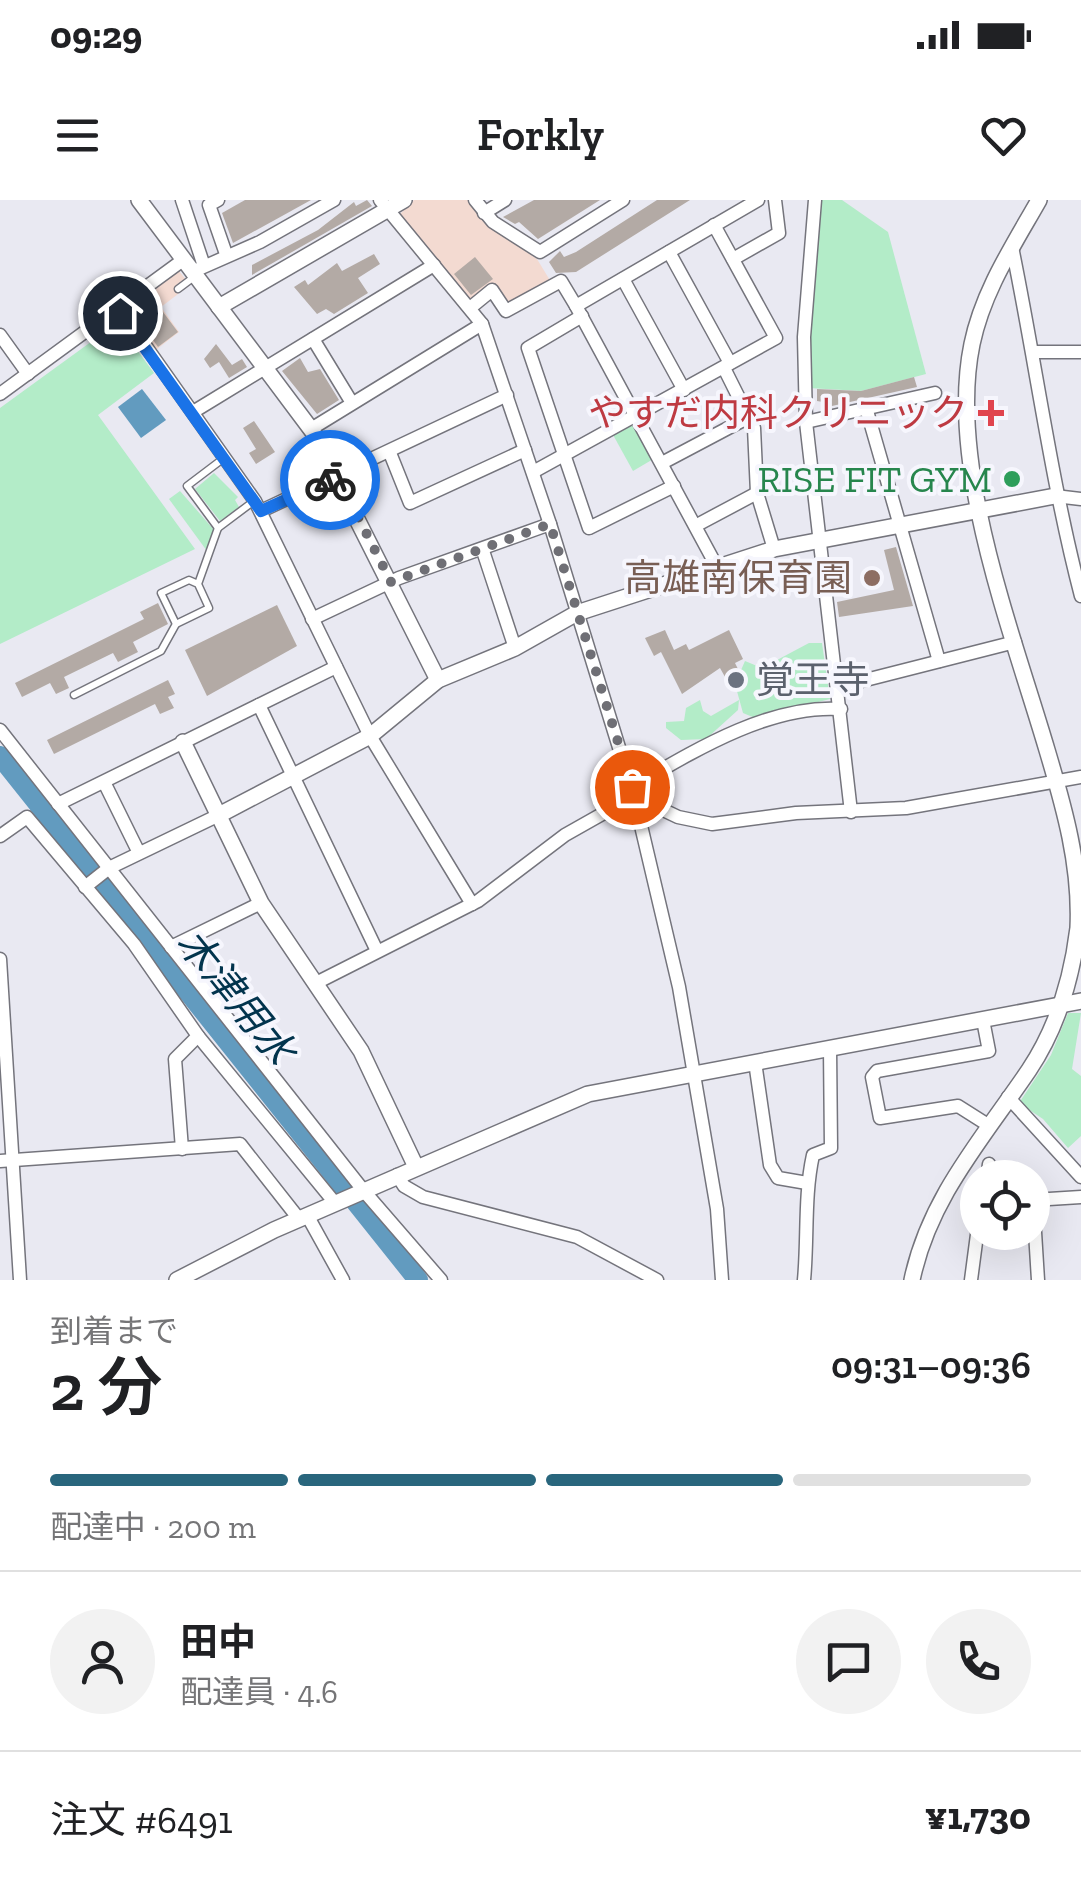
<!DOCTYPE html>
<html lang="ja">
<meta charset="utf-8">
<style>
body{margin:0;font-family:"Zilla Slab","Noto Sans JP",serif;background:#f2f2f2;color:#202124;height:100vh;display:flex;flex-direction:column;font-size:38px;white-space:nowrap}
*{box-sizing:border-box;margin:0}
p{font-size:32px;color:#757577}
.icon{flex:none;width:55px;height:55px;fill:none;stroke:currentColor;stroke-width:2;stroke-linecap:round;stroke-linejoin:round}
.map{position:relative;height:1080px;overflow:hidden}
.details{display:flex;flex-direction:column;background:#fff;flex:1}
.details>*{flex:none}
.buttons{position:absolute;left:960px;top:960px;display:grid;gap:20px}
.buttons a{display:grid;place-items:center;width:90px;height:90px;border-radius:50%;background:#fff;box-shadow:0 10px 40px #0002;font-size:50px}
.pin{position:absolute;display:grid;place-items:center;width:85px;height:85px;color:#fff;margin:-42px;border:5px solid #fff;border-radius:50%;box-shadow:0 2px 10px #0007}
.courier{position:absolute;display:grid;place-items:center;width:100px;height:100px;margin:-50px;border:8px solid #1a73e8;border-radius:50%;background:#fff;color:#222;box-shadow:0 2px 12px #0007}
.summary em{font-style:normal;font-weight:600}
.summary div{display:flex;flex-direction:column-reverse}
.summary{display:flex;align-items:center;justify-content:space-between;height:170px;padding:0 50px}
h1{font-size:65px;font-weight:600;line-height:75px}
.bar{display:grid;grid-template-columns:repeat(4,1fr);gap:15px 10px;align-content:center;height:120px;padding:0 50px}
.bar i{height:12px;border-radius:8px;background:#e0e0e0}
.bar .current{background:#29667d}
.bar p{grid-column:span 4}
.line{display:flex;align-items:center;gap:25px;padding:0 50px;border-top:2px solid #e0e0e0}
.line div{flex:1}
.round{display:grid;place-items:center;flex:none;width:105px;height:105px;border-radius:52px;background:#f2f2f2}
.status{display:flex;justify-content:space-between;align-items:center;height:70px;padding:0 50px;background:#fff;direction:ltr}
.status svg{height:28px;fill:currentColor}
header{display:flex;justify-content:space-between;align-items:center;height:130px;padding:0 50px;background:#fff;font-size:45px;font-weight:600}
.map>svg:first-child{display:block}
</style>
<div class="status"><b>09:29</b><svg viewBox="0 0 49 12"><path d="M0 12V9h3v3zM5 12V6h3v6zM10 12V3h3v9zM15 12V0h3v12zM26 1h20v11H26zM47 4h2v5h-2z"/></svg></div>
<header><svg class="icon" aria-label="menu" viewBox="0 0 24 24"><path d="M4 6h16M4 12h16M4 18h16"/></svg>Forkly<svg class="icon" aria-label="heart" viewBox="0 0 24 24"><path d="M12 20l-8-8c-3-5 5-10 8-4 3-6 11-1 8 4z"/></svg></header>
<div class="map">
<svg width="1081" height="1080" viewBox="0 0 1081 1080">
<rect width="100%" height="100%" fill="#e9e9f2"/>
<!-- industrial -->
<g fill="#f3dad1">
<polygon points="414,0 468,0 483,21 537,59 551,82 507,107 494,86 471,103 398,16"/>
<polygon points="179,71 190,85 161,107 179,132 153,152 123,111"/>
</g>
<!-- green -->
<g fill="#b3ecc8">
<polygon points="818,0 842,0 888,32 926,174 861,191 808,188 807,137"/>
<polygon points="117,123 154,173 98,215 195,349 0,444 0,208"/>
<polygon points="631,223 636,224 655,258 633,271 612,233"/>
<polygon points="214,273 238,297 235,300 239,307 220,321 195,289"/>
<polygon points="180,291 215,331 207,351 169,299"/>
<polygon points="809,443 822,443 830,499 755,518 743,513 735,484 745,461 762,468"/>
<polygon points="700,500 703,511 711,516 739,500 738,510 706,539 681,540 666,528 666,522 684,521 686,508"/>
<polygon points="1068,813 1081,813 1072,869 1081,876 1081,936 1068,948 1043,919 1019,903 1051,855"/>
</g>
<!-- water -->
<polygon fill="#629bbf" points="142,189 166,220 141,238 118,207"/>
<g fill="none" stroke-linecap="round" stroke-linejoin="round">
<!-- river -->
<polyline stroke="#629bbf" stroke-width="20" points="0,556 418,1080"/>
</g>
<!-- building -->
<g fill="#b3aaa5">
<polygon points="245,0 311,0 233,43 222,13"/>
<polygon points="367,0 372,6 252,75 252,65 318,30 354,2 356,6"/>
<polygon points="534,0 600,0 538,39 519,22 515,24 503,17"/>
<polygon points="657,0 690,0 576,72 556,73 549,62 560,51 564,57 576,52"/>
<polygon points="374,54 380,64 358,78 368,93 334,114 326,109 317,114 294,87 305,80 308,85 337,63 342,71"/>
<polygon points="475,57 493,79 471,95 454,74"/>
<polygon points="151,96 178,132 158,147 132,110"/>
<polygon points="216,144 232,165 242,159 247,167 229,178 219,162 210,168 204,159"/>
<polygon points="300,158 308,172 320,169 339,200 317,214 282,171"/>
<polygon points="914,177 917,187 823,208 823,202 817,201 817,189 861,191"/>
<polygon points="254,221 275,252 256,264 249,253 256,249 243,228"/>
<polygon points="896,347 913,406 839,417 837,402 894,390 884,350"/>
<polygon points="158,403 168,424 133,442 138,452 118,462 113,453 64,477 69,488 56,494 50,483 22,497 15,483 144,419 140,412"/>
<polygon points="277,405 297,446 207,496 185,450"/>
<polygon points="665,430 674,450 686,444 689,450 729,430 743,459 735,463 742,477 729,484 720,468 682,494 661,452 654,456 645,438"/>
<polygon points="168,480 175,494 168,497 174,508 160,514 155,504 54,554 47,540"/>
</g>
<g fill="none" stroke-linecap="round" stroke-linejoin="round">
<!-- service casing -->
<g stroke="#74747c" stroke-width="9">
<g id="service">
<polyline points="178,89 194,77"/>
<polyline points="224,258 187,286 218,328 254,301"/>
<polyline points="198,384 189,380 161,393 176,424 209,408 198,384 218,328"/>
<polyline points="74,495 161,451 176,424"/>
</g>
</g>
<!-- minor casing -->
<g stroke="#74747c" stroke-width="15">
<g id="minor">
<polyline points="182,0 203,63"/>
<polyline points="218,0 209,5 226,54"/>
<polyline points="475,0 493,22 540,52 623,0"/>
<polyline points="815,0 804,137 806,222 851,612"/>
<polyline points="484,13 505,0"/>
<path d="M1012,47C1036,164 1051,281 1081,396"/>
<polyline points="669,52 730,163"/>
<polyline points="733,59 779,33 775,0"/>
<polyline points="192,72 260,42 334,0"/>
<polyline points="623,79 684,190"/>
<polyline points="118,107 255,301 370,536 472,704"/>
<polyline points="470,108 492,90 506,111 561,81 576,106"/>
<polyline points="582,116 528,148 589,328 674,286"/>
<polyline points="482,124 550,324 634,596 679,787 717,1009 722,1080"/>
<polyline points="0,135 28,174"/>
<polyline points="313,139 352,203"/>
<polyline points="1033,152 1081,152"/>
<polyline points="724,168 754,228 757,293 774,349"/>
<polyline points="0,194 183,60"/>
<polyline points="867,211 939,461"/>
<polyline points="193,212 434,65"/>
<polyline points="806,222 935,193"/>
<polyline points="311,229 482,124 380,0"/>
<polyline points="390,253 410,303 525,250"/>
<polyline points="662,263 749,217"/>
<polyline points="533,272 776,138 714,25"/>
<polyline points="1055,296 1081,299"/>
<polyline points="261,311 507,195"/>
<polyline points="697,325 757,293"/>
<polyline points="483,351 515,448"/>
<polyline points="717,367 576,106 758,0"/>
<polyline points="312,419 399,378 550,324"/>
<polyline points="838,487 1015,442"/>
<polyline points="259,505 377,751"/>
<polyline points="0,530 363,990 441,1080"/>
<polyline points="104,582 139,653"/>
<path d="M632,587C692,552 769,504 841,509"/>
<polyline points="58,604 336,467"/>
<polyline points="0,636 27,617 134,744 198,836 175,859 182,949"/>
<polyline points="85,687 109,668 219,615"/>
<polyline points="171,747 261,703"/>
<polyline points="0,759 20,1080"/>
<polyline points="316,783 478,701 565,635 634,596 678,617 712,624 796,613 906,608 1081,577"/>
<polyline points="983,820 989,851 877,871 872,877 880,918 958,906 988,925"/>
<polyline points="198,836 335,1003"/>
<polyline points="755,862 770,965 778,978 807,983"/>
<polyline points="1008,897 1081,977"/>
<polyline points="0,961 240,944 299,1019"/>
<polyline points="397,975 404,986 423,997 577,1037 657,1080"/>
<polyline points="987,978 989,964"/>
<polyline points="307,1015 343,1080"/>
<path d="M804,1080C808,1038 804,996 813,955L831,948L830,848"/>
<polyline points="971,1080 978,1027"/>
<polyline points="1038,1080 1033,1000 1081,997"/>
</g>
</g>
<!-- tertiary casing -->
<g stroke="#74747c" stroke-width="18">
<g id="tertiary">
<polyline points="139,0 313,232 438,480"/>
<polyline points="219,107 404,0"/>
<polyline points="183,542 261,703 361,851 416,967"/>
<polyline points="219,615 370,536 438,480 515,448 577,413 774,349 1055,296"/>
<polyline points="177,1080 274,1030 588,894 1081,801"/>
<path d="M912,1080C929,998 983,938 1029,870C1057,828 1072,777 1078,728C1081,666 1064,607 1047,550C1012,431 947,265 972,144C983,91 1013,46 1039,0"/>
</g>
</g>
<!-- service -->
<use href="#service" stroke="#fff" stroke-width="6"/>
<!-- minor -->
<use href="#minor" stroke="#fff" stroke-width="12"/>
<!-- tertiary -->
<use href="#tertiary" stroke="#fff" stroke-width="15"/>
</g>
<g fill="none" stroke-linecap="round" stroke-linejoin="round">
<!-- done -->
<polyline stroke="#6f6f75" stroke-width="10" stroke-dasharray="0 18" points="330,280 338,277 391,382 550,324 632,587"/>
<!-- route -->
<polyline stroke="#1a73e8" stroke-width="12" points="120,113 261,311 330,280"/>
</g>
<!-- markers -->
<path fill="#e0444e" stroke="#f6f6fd" stroke-width="4" d="M986 198h10v10h10v10h-10v10h-10v-10h-10v-10h10z"/>
<circle fill="#2e9e5b" stroke="#f6f6fd" stroke-width="4" cx="1012" cy="279" r="10"/>
<circle fill="#8d6e63" stroke="#f6f6fd" stroke-width="4" cx="872" cy="378" r="10"/>
<circle fill="#6b7280" stroke="#f6f6fd" stroke-width="4" cx="736" cy="480" r="10"/>
<g text-anchor="middle" dominant-baseline="central" stroke-width="8" stroke-linejoin="round" paint-order="stroke">
<!-- health labels -->
<g font-size="38" fill="#be3a42" stroke="#f6f6fd" text-anchor="end">
<text x="968" y="213">やすだ内科クリニック</text>
</g>
<!-- leisure labels -->
<g font-size="38" fill="#27864d" stroke="#f6f6fd" text-anchor="end">
<text x="992" y="279">RISE FIT GYM</text>
</g>
<!-- education labels -->
<g font-size="38" fill="#785e54" stroke="#f6f6fd" text-anchor="end">
<text x="852" y="378">高雄南保育園</text>
</g>
<!-- worship labels -->
<g font-size="38" fill="#5b616d" stroke="#f6f6fd" text-anchor="start">
<text x="756" y="480">覚王寺</text>
</g>
<!-- water labels -->
<g font-size="40" font-style="italic" fill="#02344d" stroke="#f6f6fd">
<text transform="translate(236 796) rotate(51)">木津用水</text>
</g>
</g>
</svg>
<div class="buttons">
<a><svg class="icon" aria-label="locate" viewBox="0 0 24 24"><circle cx="12" cy="12" r="6"/><path d="M12 2v4M12 18v4M2 12h4M18 12h4"/></svg></a>
</div>
<div class="pin" style="left:632px;top:587px;background:#ea580c"><svg class="icon" aria-label="bag" viewBox="0 0 24 24"><path d="M5 8h14l-1 12H6zM9 8a3 3 0 0 1 6 0"/></svg></div>
<div class="pin" style="left:120px;top:113px;background:#1f2937"><svg class="icon" aria-label="home" viewBox="0 0 24 24"><path d="M3 11l9-7 9 7M6 9v11h12V9"/></svg></div>
<div class="courier" style="left:330px;top:280px"><svg class="icon" aria-label="bike" viewBox="0 0 24 24"><circle cx="6" cy="16" r="4"/><circle cx="18" cy="16" r="4"/><path d="M6 16l4-8h5l3 8M10 8l3 8H6M13 5h3"/></svg></div>
</div>
<section class="details">
<div class="summary"><div><h1>2 分</h1><p>到着まで</p></div><em>09:31–09:36</em></div>
<div class="bar"><i class="current"></i><i class="current"></i><i class="current"></i><i></i><p>配達中 · 200 m</p></div>
<div class="line" style="height:180px"><a class="round"><svg class="icon" aria-label="person" viewBox="0 0 24 24"><circle cx="12" cy="8" r="4"/><path d="M4 21q1-7 8-7t8 7"/></svg></a><div><b>田中</b><p>配達員 · 4.6</p></div><a class="round"><svg class="icon" aria-label="chat" viewBox="0 0 24 24"><path d="M4 5h16v11H9l-5 4z"/></svg></a><a class="round"><svg class="icon" aria-label="phone" viewBox="0 0 24 24"><path d="M5 4h4l2 5-3 2q2 4 5 5l2-3 5 2v4C11 20 4 13 5 4z"/></svg></a></div>
<div class="line" style="height:130px"><div>注文 #6491</div><b>¥1,730</b></div>
</section>
